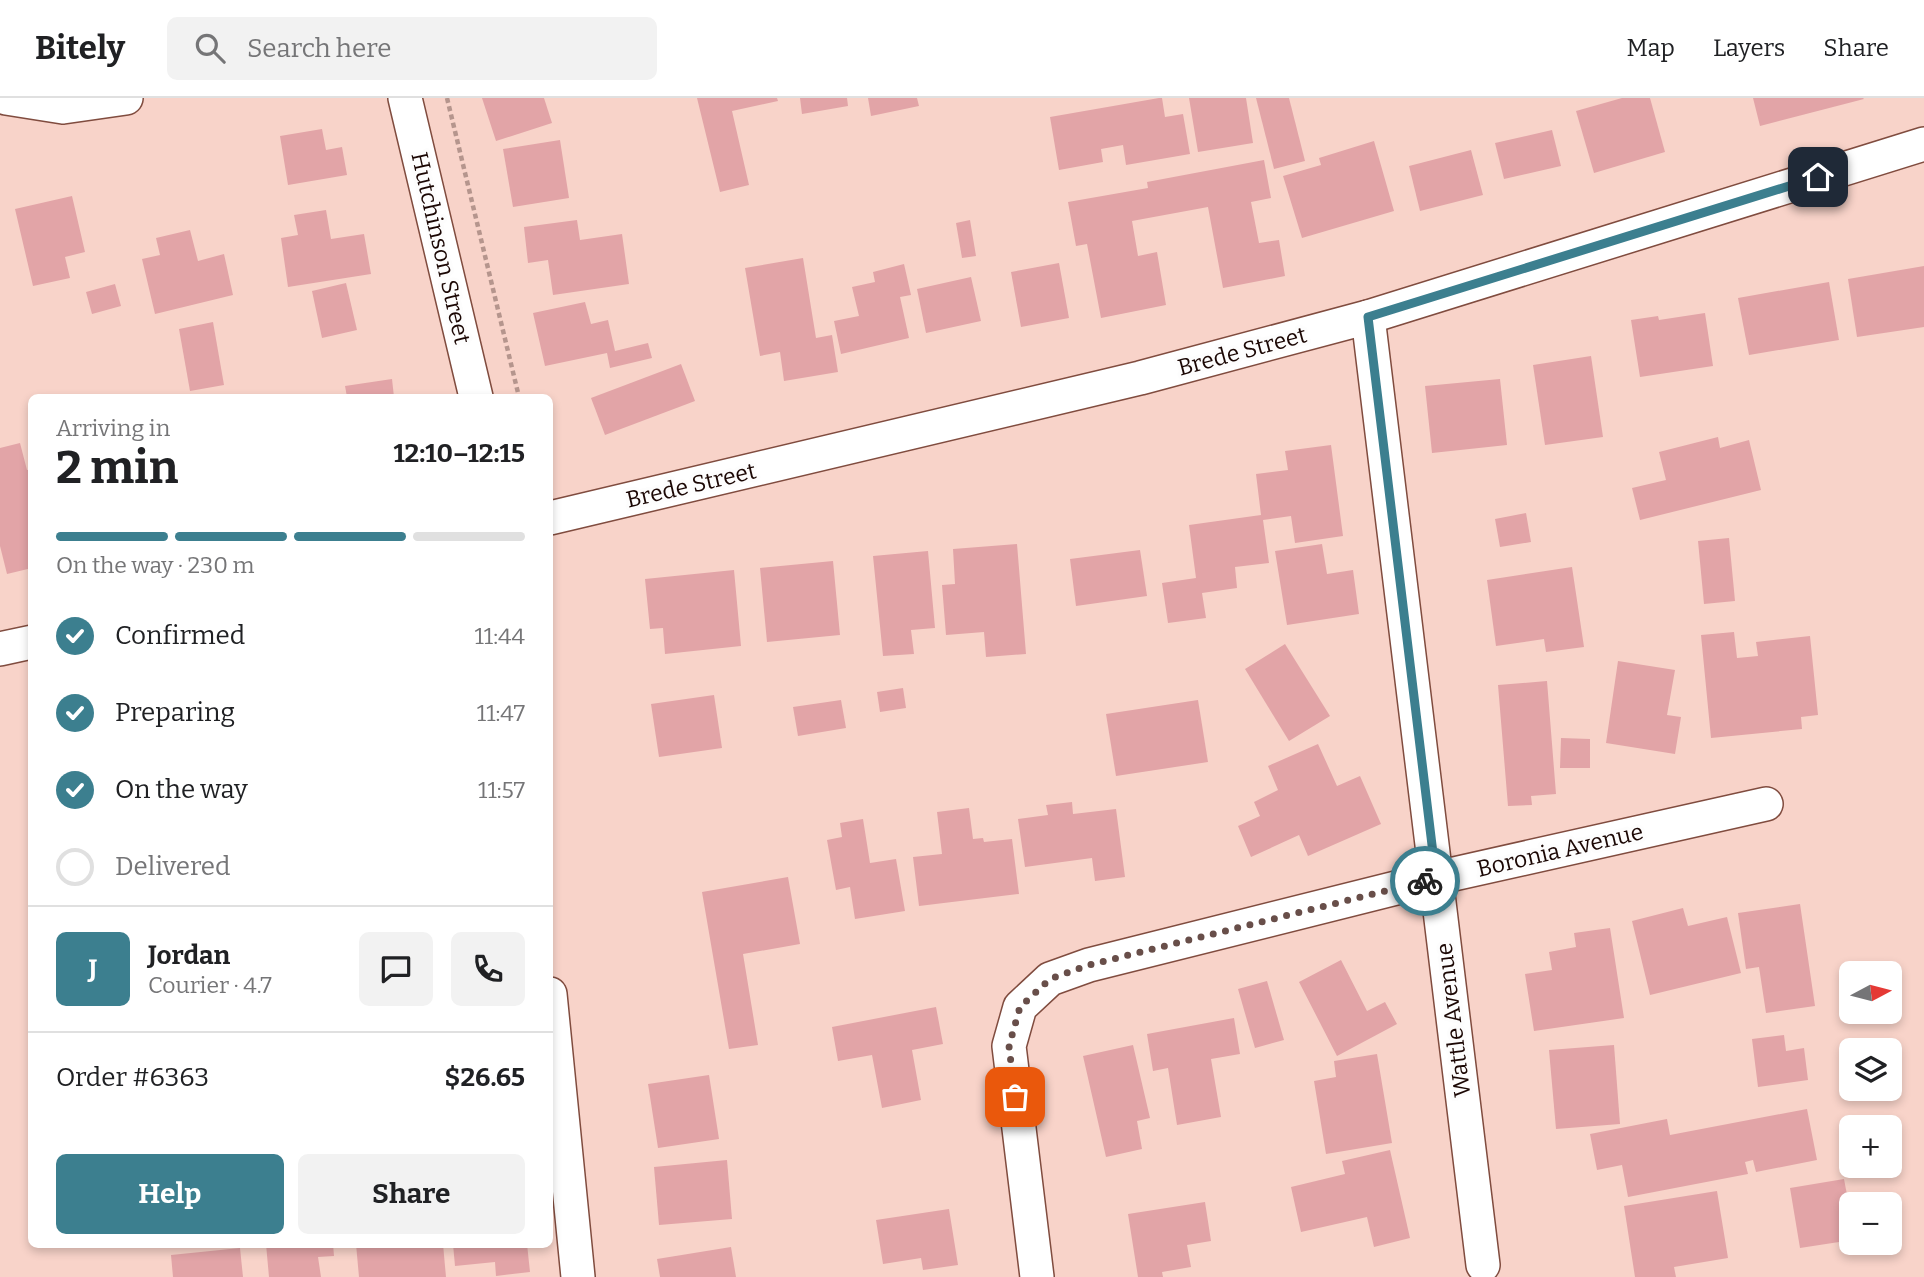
<!DOCTYPE html>
<meta charset="utf-8">
<style>
body{margin:0;font-family:Bitter,serif;background:#f2f2f2;color:#202124;height:100vh;display:flex;flex-direction:column;font-size:26px;white-space:nowrap}
*{box-sizing:border-box;margin:0}
p{font-size:23px;color:#757577}
.icon{flex:none;width:38px;height:38px;fill:none;stroke:currentColor;stroke-width:2;stroke-linecap:round;stroke-linejoin:round}
.map{position:relative;flex:1;overflow:hidden}
.drawer{position:absolute;left:28px;top:296px;width:525px;height:854px;display:flex;flex-direction:column;background:#fff;border-radius:10px;box-shadow:0 4px 10px #0003}
.drawer>*{flex:none}
.needle{width:46px;rotate:83deg}
.fabs{position:absolute;left:1839px;top:863px;display:grid;gap:14px}
.fabs a{display:grid;place-items:center;width:63px;height:63px;border-radius:10px;background:#fff;box-shadow:0 4px 10px #0003;font-size:35px}
.pin{position:absolute;display:grid;place-items:center;width:60px;height:60px;color:#fff;margin:-30px;border-radius:14px;box-shadow:0 4px 10px #0006}
.courier{position:absolute;display:grid;place-items:center;width:70px;height:70px;margin:-35px;border:5px solid #3c7f8f;border-radius:50%;background:#fff;color:#222;box-shadow:0 2px 9px #0007}
.overview em{font-style:normal;font-weight:700}
.overview div{display:flex;flex-direction:column-reverse}
.overview{display:flex;align-items:center;justify-content:space-between;height:119px;padding:0 28px}
h1{font-size:46px;font-weight:700;line-height:52px}
.bar{display:grid;grid-template-columns:repeat(4,1fr);gap:10px 7px;align-content:center;height:84px;padding:0 28px}
.bar i{height:9px;border-radius:5px;background:#e0e0e0}
.bar .active{background:#3c7f8f}
.bar p{grid-column:span 4}
.line{display:flex;align-items:center;gap:18px;padding:0 28px;border-top:2px solid #e0e0e0}
.line div{flex:1}
.round{display:grid;place-items:center;flex:none;width:74px;height:74px;border-radius:10px;background:#f2f2f2}
ol{padding:0 28px;list-style:none}
li{display:flex;align-items:center;gap:21px;height:77px}
li p{margin-inline-start:auto}
li .icon{padding:7px;border-radius:50%;background:#3c7f8f;color:#fff;stroke-width:4}
li:last-child{color:#757577}
li i{width:38px;height:38px;border:4px solid #e0e0e0;border-radius:50%}
.button{display:flex;gap:14px;margin-top:auto;padding:14px 28px}
.button a{flex:1;height:80px;border-radius:10px;background:#3c7f8f;color:#fff;font-size:28px;font-weight:700;line-height:80px;text-align:center}
.button a+a{background:#f2f2f2;color:#202124}
header{display:flex;align-items:center;gap:42px;box-sizing:border-box;height:98px;padding:0 35px;background:#fff;border-bottom:2px solid #e0e0e0}
header strong{font-size:33px}
nav{display:flex;gap:38px;margin-inline-start:auto;font-size:24px}
.search{width:490px;height:63px;background:#f2f2f2;display:flex;align-items:center;gap:18px;box-sizing:border-box;padding:0 24px;border-radius:10px;color:#757577;font-size:26px}
.map>svg:first-child{display:block}
</style>
<header>
<strong>Bitely</strong>
<div class="search"><svg class="icon" aria-label="search" viewBox="0 0 24 24"><circle cx="10" cy="10" r="6"/><path d="M15 15l6 6"/></svg>Search here</div>
<nav><a>Map</a><a>Layers</a><a>Share</a></nav>
</header>
<div class="map">
<svg width="1924" height="1179" viewBox="0 0 1924 1179">
<rect width="100%" height="100%" fill="#f8d3c9"/>
<!-- building -->
<g fill="#e2a4a7">
<polygon points="482,0 544,0 552,25 496,43"/>
<polygon points="697,0 777,0 778,3 732,13 749,87 720,94"/>
<polygon points="800,0 847,0 848,8 802,16"/>
<polygon points="868,0 917,0 919,8 871,18"/>
<polygon points="1159,0 1162,0 1165,19 1183,16 1190,56 1126,67 1123,47 1101,51 1103,64 1059,72 1050,19"/>
<polygon points="1189,0 1246,0 1253,45 1198,54"/>
<polygon points="1256,0 1289,0 1305,63 1274,71"/>
<polygon points="1622,0 1650,0 1665,54 1594,75 1576,13"/>
<polygon points="1753,0 1863,0 1864,1 1760,28"/>
<polygon points="322,31 326,52 342,49 347,77 288,87 280,38"/>
<polygon points="1552,32 1561,68 1504,81 1495,45"/>
<polygon points="560,42 569,100 513,109 503,51"/>
<polygon points="1374,43 1394,113 1302,140 1283,78 1321,67 1319,60"/>
<polygon points="1471,52 1483,97 1420,113 1409,68"/>
<polygon points="1264,62 1271,100 1251,104 1259,145 1279,142 1285,178 1223,190 1208,109 1132,123 1138,158 1157,154 1166,207 1101,220 1087,146 1076,148 1068,104 1148,90 1147,84"/>
<polygon points="72,98 85,154 65,159 70,180 33,188 15,111"/>
<polygon points="326,112 331,141 364,136 371,176 288,189 281,140 298,137 294,117"/>
<polygon points="577,122 580,142 622,136 629,186 553,197 548,162 528,165 524,129"/>
<polygon points="970,122 976,158 962,160 956,125"/>
<polygon points="190,132 198,163 224,156 233,197 155,216 142,161 160,157 156,140"/>
<polygon points="803,160 816,240 832,237 838,274 784,283 780,254 760,258 745,170"/>
<polygon points="1059,165 1069,220 1021,229 1011,174"/>
<polygon points="904,166 911,197 900,199 909,240 841,256 834,223 859,218 852,189 875,184 873,174"/>
<polygon points="1924,168 1924,229 1857,239 1848,181"/>
<polygon points="971,179 981,223 926,235 917,191"/>
<polygon points="1829,184 1839,242 1749,257 1738,200"/>
<polygon points="346,185 357,232 322,240 312,193"/>
<polygon points="115,186 121,208 92,216 86,194"/>
<polygon points="585,204 591,226 608,222 615,253 648,245 652,260 610,270 607,255 545,268 533,215"/>
<polygon points="1705,215 1713,268 1640,279 1631,222 1658,218 1659,222"/>
<polygon points="213,224 224,287 190,293 179,231"/>
<polygon points="1591,258 1603,339 1545,347 1533,267"/>
<polygon points="681,266 695,303 605,337 591,300"/>
<polygon points="392,281 394,299 347,299 345,288"/>
<polygon points="1500,281 1507,347 1432,355 1425,288"/>
<polygon points="1718,339 1720,350 1749,342 1761,392 1640,422 1632,390 1666,382 1659,354"/>
<polygon points="20,345 27,372 32,371 32,470 7,476 0,448 0,350"/>
<polygon points="1331,347 1343,438 1295,445 1291,418 1263,422 1269,465 1235,469 1237,490 1202,495 1206,520 1168,525 1162,485 1196,480 1189,427 1261,417 1256,376 1288,372 1285,353"/>
<polygon points="1526,415 1531,444 1500,449 1495,421"/>
<polygon points="1729,440 1735,503 1704,506 1698,443"/>
<polygon points="1017,446 1026,556 986,559 984,534 946,537 942,487 955,486 953,451"/>
<polygon points="1322,446 1327,476 1353,472 1359,516 1287,527 1275,453"/>
<polygon points="1140,452 1147,498 1076,508 1070,461"/>
<polygon points="928,453 935,530 911,532 914,556 883,558 873,458"/>
<polygon points="833,463 840,537 767,544 760,470"/>
<polygon points="1572,469 1584,549 1546,554 1544,541 1496,548 1487,482"/>
<polygon points="734,472 741,548 665,556 663,530 650,531 645,481"/>
<polygon points="1734,534 1737,560 1758,558 1756,544 1810,538 1818,617 1801,619 1802,631 1711,640 1701,537"/>
<polygon points="1285,546 1330,618 1289,643 1245,571"/>
<polygon points="1618,563 1675,572 1667,617 1681,619 1675,656 1606,645"/>
<polygon points="1547,583 1556,696 1531,698 1532,707 1508,708 1498,587"/>
<polygon points="903,590 906,610 880,614 877,594"/>
<polygon points="714,597 722,650 659,659 651,606"/>
<polygon points="841,602 846,630 798,638 793,609"/>
<polygon points="1198,602 1208,664 1116,678 1106,616"/>
<polygon points="1561,640 1590,641 1590,670 1560,670"/>
<polygon points="1318,646 1337,688 1360,678 1381,726 1308,758 1299,737 1251,759 1238,728 1260,718 1254,704 1278,692 1268,668"/>
<polygon points="1072,704 1073,716 1116,711 1125,779 1095,783 1092,760 1025,769 1018,721 1048,717 1046,707"/>
<polygon points="969,710 973,741 983,740 984,744 1012,741 1019,796 919,808 913,759 942,756 937,714"/>
<polygon points="863,721 870,765 896,761 905,813 855,821 850,789 836,792 827,742 842,739 840,725"/>
<polygon points="788,779 800,846 743,856 758,947 729,951 702,794"/>
<polygon points="1800,806 1815,908 1766,915 1759,869 1746,871 1738,815"/>
<polygon points="1683,810 1688,828 1727,819 1741,875 1650,897 1632,823"/>
<polygon points="1610,830 1624,920 1534,933 1525,876 1552,872 1549,854 1576,849 1574,835"/>
<polygon points="1341,862 1367,913 1385,904 1397,926 1337,958 1299,884"/>
<polygon points="1267,883 1284,942 1255,950 1238,891"/>
<polygon points="936,909 943,946 912,952 921,1002 882,1010 872,957 838,963 832,929"/>
<polygon points="1234,920 1240,956 1211,961 1221,1019 1177,1027 1168,970 1153,973 1147,936"/>
<polygon points="1784,937 1786,953 1804,950 1808,982 1758,989 1752,941"/>
<polygon points="1133,947 1150,1020 1137,1023 1142,1051 1106,1059 1083,958"/>
<polygon points="1614,947 1620,1026 1556,1031 1549,952"/>
<polygon points="1377,956 1392,1045 1326,1056 1314,983 1336,979 1334,963"/>
<polygon points="709,977 719,1041 658,1050 648,986"/>
<polygon points="1807,1011 1817,1062 1756,1074 1753,1062 1745,1064 1748,1076 1628,1099 1622,1067 1597,1072 1590,1036 1667,1021 1670,1037"/>
<polygon points="1390,1052 1410,1140 1374,1149 1367,1119 1301,1134 1291,1089 1345,1076 1342,1063"/>
<polygon points="727,1062 732,1121 659,1127 654,1069"/>
<polygon points="1844,1081 1852,1123 1852,1142 1800,1150 1790,1090"/>
<polygon points="1717,1093 1728,1160 1674,1169 1676,1179 1635,1179 1624,1108"/>
<polygon points="1205,1104 1211,1143 1187,1147 1191,1169 1162,1174 1163,1179 1138,1179 1128,1116"/>
<polygon points="949,1111 958,1167 923,1172 921,1160 883,1166 876,1122"/>
<polygon points="266,1146 333,1146 334,1158 318,1159 321,1179 269,1179"/>
<polygon points="356,1146 443,1146 446,1179 359,1179"/>
<polygon points="453,1146 527,1146 530,1174 496,1178 495,1164 455,1168"/>
<polygon points="731,1149 736,1179 660,1179 657,1161"/>
<polygon points="240,1150 243,1179 173,1179 171,1157"/>
</g>
<g fill="none" stroke-linecap="round" stroke-linejoin="round">
<!-- minor casing -->
<g stroke="#804c3f" stroke-width="36">
<g id="minor">
<polyline points="6,0 63,9 126,0"/>
<polyline points="405,0 476,299"/>
<polyline points="1368,219 1483,1167"/>
<polyline points="550,420 1140,280 1368,219 1924,46"/>
<polyline points="0,551 32,544"/>
<polyline points="550,896 578,1179"/>
<polyline points="1037,1179 1009,948 1020,909 1050,881 1089,867 1436,780 1766,706"/>
</g>
</g>
<!-- path -->
<polyline stroke="#b5958d" stroke-width="4.5" stroke-dasharray="5 3.5" stroke-linecap="butt" points="447,0 519,299"/>
<!-- minor -->
<use href="#minor" stroke="#fff" stroke-width="33"/>
</g>
<g fill="none" stroke-linecap="round" stroke-linejoin="round">
<!-- done -->
<polyline stroke="#684e49" stroke-width="7" stroke-dasharray="0 12.6" points="1015,999 1009,948 1020,909 1050,881 1089,867 1425,783"/>
<!-- route -->
<polyline stroke="#3c7f8f" stroke-width="9" points="1425,783 1436,780 1368,219 1818,79"/>
</g>
<g text-anchor="middle" dominant-baseline="central" stroke-width="7" stroke-linejoin="round" paint-order="stroke">
<!-- street labels -->
<g font-size="23" fill="#1b0704" stroke="#fdfdfd">
<text transform="translate(441 150) rotate(77)">Hutchinson Street</text>
<text transform="translate(1242 253) rotate(-15)">Brede Street</text>
<text transform="translate(691 387) rotate(-13)">Brede Street</text>
<text transform="translate(1560 752) rotate(-13)">Boronia Avenue</text>
<text transform="translate(1453 922) rotate(-97)">Wattle Avenue</text>
</g>
</g>
</svg>
<div class="fabs">
<a><svg class="needle" viewBox="-14 -14 28 28"><path d="M0-13l5 13h-10z" fill="#e53935"/><path d="M0 13l5-13h-10z" fill="#757577"/></svg></a>
<a><svg class="icon" aria-label="layers" viewBox="0 0 24 24"><path d="M12 4l9 5-9 5-9-5zM3 14l9 5 9-5"/></svg></a>
<a>+</a>
<a>−</a>
</div>
<div class="pin" style="left:1015px;top:999px;background:#ea580c"><svg class="icon" aria-label="bag" viewBox="0 0 24 24"><path d="M5 8h14l-1 12H6zM9 8a3 3 0 0 1 6 0"/></svg></div>
<div class="pin" style="left:1818px;top:79px;background:#1f2937"><svg class="icon" aria-label="home" viewBox="0 0 24 24"><path d="M3 11l9-7 9 7M6 9v11h12V9"/></svg></div>
<div class="courier" style="left:1425px;top:783px"><svg class="icon" aria-label="bike" viewBox="0 0 24 24"><circle cx="6" cy="16" r="4"/><circle cx="18" cy="16" r="4"/><path d="M6 16l4-8h5l3 8M10 8l3 8H6M13 5h3"/></svg></div>
<section class="drawer">
<div class="overview"><div><h1>2 min</h1><p>Arriving in</p></div><em>12:10–12:15</em></div>
<div class="bar"><i class="active"></i><i class="active"></i><i class="active"></i><i></i><p>On the way · 230 m</p></div>
<ol>
<li><svg class="icon" aria-label="check" viewBox="0 0 24 24"><path d="M5 12l5 5 9-10"/></svg>Confirmed<p>11:44</p></li>
<li><svg class="icon" aria-label="check" viewBox="0 0 24 24"><path d="M5 12l5 5 9-10"/></svg>Preparing<p>11:47</p></li>
<li><svg class="icon" aria-label="check" viewBox="0 0 24 24"><path d="M5 12l5 5 9-10"/></svg>On the way<p>11:57</p></li>
<li><i></i>Delivered</li>
</ol>
<div class="line" style="height:126px"><b class="round" style="background:#3c7f8f;color:#fff">J</b><div><b>Jordan</b><p>Courier · 4.7</p></div><a class="round"><svg class="icon" aria-label="chat" viewBox="0 0 24 24"><path d="M4 5h16v11H9l-5 4z"/></svg></a><a class="round"><svg class="icon" aria-label="phone" viewBox="0 0 24 24"><path d="M5 4h4l2 5-3 2q2 4 5 5l2-3 5 2v4C11 20 4 13 5 4z"/></svg></a></div>
<div class="line" style="height:91px"><div>Order #6363</div><b>$26.65</b></div>
<div class="button"><a>Help</a><a>Share</a></div>
</section>
</div>
